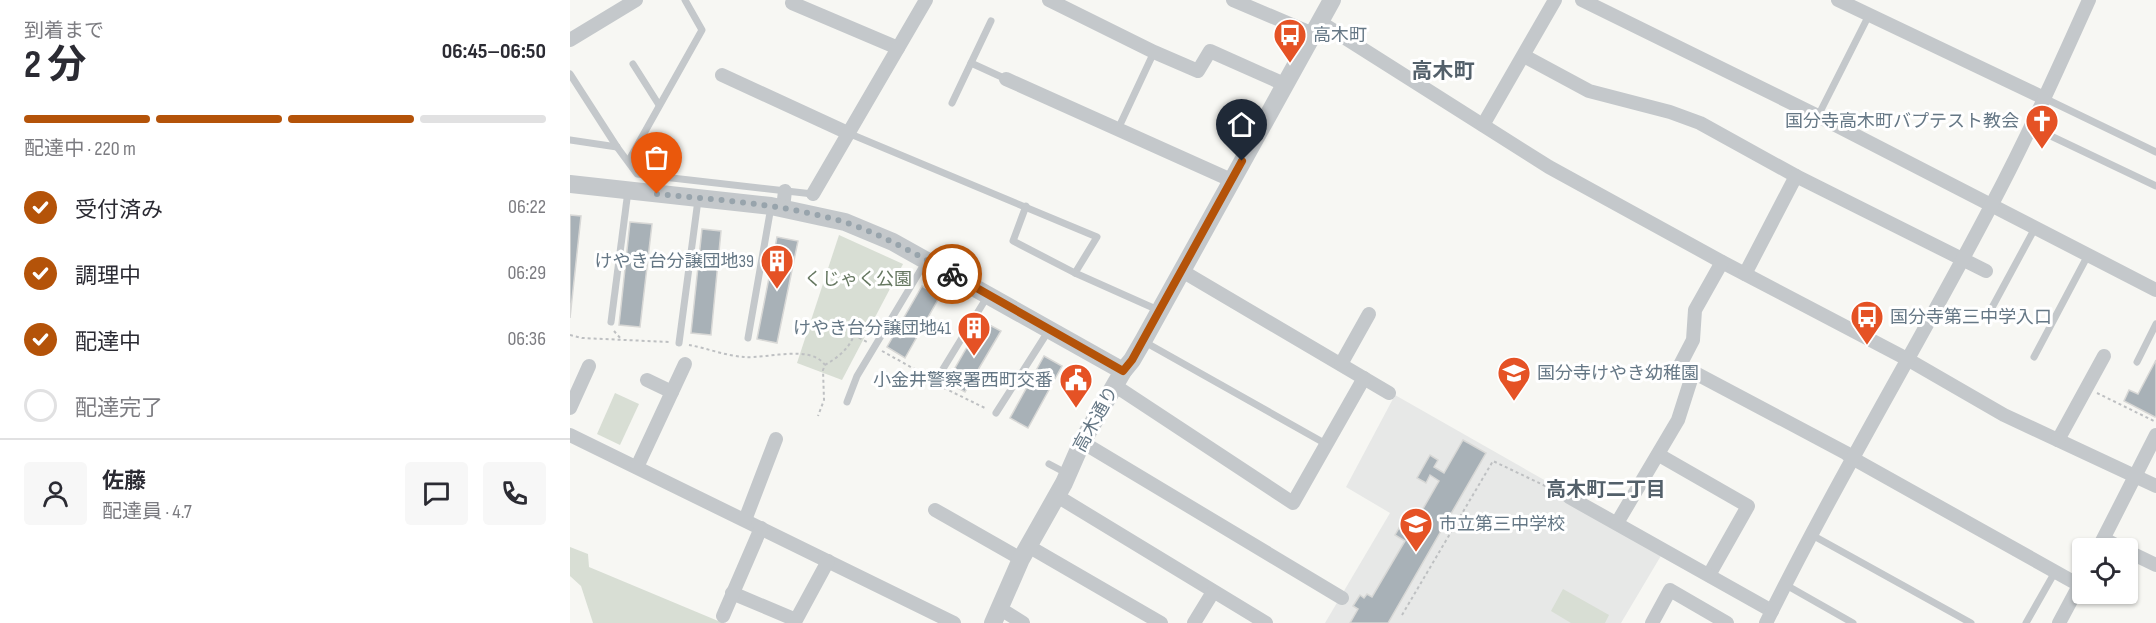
<!DOCTYPE html>
<html lang="ja">
<meta charset="utf-8">
<style>
body{margin:0;font-family:"Sofia Sans Condensed","Noto Sans JP",sans-serif;background:#f7f7f7;color:#2b2b33;height:100vh;display:flex;flex-direction:column;font-size:22px;white-space:nowrap}
*{box-sizing:border-box;margin:0}
p{font-size:20px;color:#7c7c81}
.icon{flex:none;width:33px;height:33px;fill:none;stroke:currentColor;stroke-width:2;stroke-linecap:round;stroke-linejoin:round}
.map{position:relative;flex:1;overflow:hidden}
.sheet{display:flex;flex-direction:column;background:#fff;width:570px}
.sheet>*{flex:none}
.controls{position:absolute;left:1502px;top:538px;display:grid;gap:12px}
.controls a{display:grid;place-items:center;width:66px;height:66px;border-radius:6px;background:#fff;box-shadow:0 2px 4px #0004;font-size:30px}
.pin{position:absolute;display:grid;place-items:center;width:51px;height:51px;color:#fff;margin:-62px -26px;border-radius:50% 50% 50% 0;rotate:-45deg;box-shadow:0 0 6px #0007}
.pin .icon{rotate:45deg}
.courier{position:absolute;display:grid;place-items:center;width:60px;height:60px;margin:-30px;border:4px solid #b45309;border-radius:50%;background:#fff;color:#222;box-shadow:0 2px 8px #0007}
.summary em{font-style:normal;font-weight:700}
.summary div{display:flex;flex-direction:column-reverse}
.summary{display:flex;align-items:center;justify-content:space-between;height:102px;padding:0 24px}
h1{font-size:39px;font-weight:700;line-height:45px}
.bar{display:grid;grid-template-columns:repeat(4,1fr);gap:9px 6px;align-content:center;height:72px;padding:0 24px}
.bar i{height:8px;border-radius:4px;background:#e1e1e2}
.bar .selected{background:#b45309}
.bar p{grid-column:span 4}
.line{display:flex;align-items:center;gap:15px;padding:0 24px;border-top:2px solid #e1e1e2}
.line div{flex:1}
.round{display:grid;place-items:center;flex:none;width:63px;height:63px;border-radius:6px;background:#f7f7f7}
ol{padding:0 24px;list-style:none}
li{display:flex;align-items:center;gap:18px;height:66px}
li p{margin-inline-start:auto}
li .icon{padding:6px;border-radius:50%;background:#b45309;color:#fff;stroke-width:4}
li:last-child{color:#7c7c81}
li i{width:33px;height:33px;border:3px solid #e1e1e2;border-radius:50%}
main{display:flex;flex:1;min-height:0}
.map>svg:first-child{display:block}
</style>
<main>
<section class="sheet">
<div class="summary"><div><h1>2 分</h1><p>到着まで</p></div><em>06:45–06:50</em></div>
<div class="bar"><i class="selected"></i><i class="selected"></i><i class="selected"></i><i></i><p>配達中 · 220 m</p></div>
<ol>
<li><svg class="icon" aria-label="check" viewBox="0 0 24 24"><path d="M5 12l5 5 9-10"/></svg>受付済み<p>06:22</p></li>
<li><svg class="icon" aria-label="check" viewBox="0 0 24 24"><path d="M5 12l5 5 9-10"/></svg>調理中<p>06:29</p></li>
<li><svg class="icon" aria-label="check" viewBox="0 0 24 24"><path d="M5 12l5 5 9-10"/></svg>配達中<p>06:36</p></li>
<li><i></i>配達完了</li>
</ol>
<div class="line" style="height:108px"><a class="round"><svg class="icon" aria-label="person" viewBox="0 0 24 24"><circle cx="12" cy="8" r="4"/><path d="M4 21q1-7 8-7t8 7"/></svg></a><div><b>佐藤</b><p>配達員 · 4.7</p></div><a class="round"><svg class="icon" aria-label="chat" viewBox="0 0 24 24"><path d="M4 5h16v11H9l-5 4z"/></svg></a><a class="round"><svg class="icon" aria-label="phone" viewBox="0 0 24 24"><path d="M5 4h4l2 5-3 2q2 4 5 5l2-3 5 2v4C11 20 4 13 5 4z"/></svg></a></div>
</section>
<div class="map">
<svg width="1586" height="623" viewBox="0 0 1586 623">
<rect width="100%" height="100%" fill="#f7f7f3"/>
<!-- built -->
<polygon fill="#e7e8e7" points="825,395 992,490 988,497 1092,554 1051,623 755,623 820,513 776,487"/>
<!-- green -->
<g fill="#d8ded4">
<polygon points="269,235 333,264 272,380 227,363"/>
<polygon points="45,393 69,404 50,445 27,434"/>
<polygon points="0,547 18,554 19,567 153,623 23,623 11,586 0,576"/>
<polygon points="993,589 1039,615 1035,623 1001,623 981,611"/>
</g>
<!-- building -->
<g fill="#a8b1b7" stroke="#d8d8d6" stroke-width="1.5">
<polygon points="0,215 11,216 0,318"/>
<polygon points="60,222 82,224 70,327 49,325"/>
<polygon points="132,229 151,231 141,335 121,333"/>
<polygon points="207,237 228,241 207,343 187,339"/>
<polygon points="352,286 370,296 335,358 317,347"/>
<polygon points="412,321 431,331 395,392 377,382"/>
<polygon points="474,356 492,366 458,428 440,418"/>
<polygon points="1586,360 1586,416 1585,417 1554,401 1559,390 1568,394"/>
<polygon points="893,440 916,453 818,623 780,623 788,609 783,606 790,595 794,598 797,594 802,597 835,541 825,535 829,528 839,533 869,481 860,475 856,483 847,478 860,455 868,460 864,467 874,473"/>
</g>
<g fill="none" stroke-linecap="round" stroke-linejoin="round">
<!-- path -->
<g stroke="#bec0c2" stroke-width="2" stroke-dasharray="3 3" stroke-linecap="butt">
<polyline points="44,331 52,340"/>
<polyline points="0,335 12,338 99,342"/>
<path d="M119,345C136,348 157,356 174,357C197,359 240,344 255,365L253,370L254,400L248,416"/>
<polyline points="312,351 357,376"/>
<path d="M255,365C267,358 279,349 284,335L297,342"/>
<polyline points="374,388 417,409"/>
<polyline points="1527,393 1586,422"/>
<polyline points="832,615 923,461 988,492"/>
</g>
<!-- service -->
<g stroke="#c4c8cb" stroke-width="7">
<polyline points="421,21 401,63 436,79"/>
<polyline points="63,64 89,105"/>
<polyline points="0,74 47,147 67,174 243,194"/>
<polyline points="1474,98 1586,152"/>
<polyline points="382,103 401,63"/>
<polyline points="1248,116 1299,15"/>
<polyline points="1462,127 1586,186"/>
<polyline points="548,129 584,52"/>
<polyline points="278,133 527,237 505,273"/>
<polyline points="0,140 47,147"/>
<polyline points="59,160 132,30 115,0"/>
<polyline points="456,206 443,241 505,273 588,310"/>
<polyline points="1418,315 1465,228"/>
<polyline points="41,322 58,191"/>
<polyline points="178,338 201,207"/>
<polyline points="573,341 756,444"/>
<polyline points="109,343 128,200"/>
<polyline points="1464,357 1518,255"/>
<polyline points="1567,362 1586,324"/>
<polyline points="365,382 417,297"/>
<polyline points="277,402 287,376 356,261"/>
<polyline points="426,413 479,330"/>
<polyline points="479,464 496,473"/>
<polyline points="1242,535 1401,623"/>
<polyline points="1216,585 1283,623"/>
<polyline points="1456,623 1485,572"/>
</g>
<!-- minor -->
<g stroke="#c4c8cb" stroke-width="14">
<polyline points="224,0 222,3 328,48"/>
<polyline points="479,0 584,52 628,71 640,51 714,84"/>
<polyline points="663,0 743,34"/>
<polyline points="1012,0 1248,116 1586,290"/>
<polyline points="1268,0 1474,98"/>
<polyline points="750,22 979,167 1152,262 1337,359 1434,415 1586,486"/>
<polyline points="0,40 66,0"/>
<polyline points="954,56 1019,91 1100,112 1130,123 1226,176 1416,271"/>
<polyline points="152,75 278,133"/>
<polyline points="436,79 661,180"/>
<polyline points="913,125 985,0"/>
<polyline points="243,194 356,0"/>
<polyline points="213,208 215,191"/>
<polyline points="1152,262 1125,310 1123,340 1110,365 1276,453 1282,458 1509,585"/>
<polyline points="612,271 819,393"/>
<polyline points="1175,274 1226,176"/>
<polyline points="771,364 799,314"/>
<polyline points="77,380 102,392"/>
<polyline points="544,385 723,503 794,378"/>
<polyline points="0,408 19,366"/>
<polyline points="0,435 384,623"/>
<polyline points="1488,440 1534,356"/>
<polyline points="512,442 772,598"/>
<polyline points="1089,455 1178,506 1139,575"/>
<polyline points="67,467 115,364"/>
<polyline points="487,496 696,623"/>
<polyline points="999,497 1202,611"/>
<polyline points="365,510 451,559"/>
<polyline points="175,520 206,439"/>
<polyline points="1047,523 1108,420 1123,373"/>
<polyline points="1534,539 1553,549"/>
<polyline points="458,546 591,623"/>
<polyline points="1528,549 1586,435"/>
<polyline points="1557,551 1586,565"/>
<polyline points="162,593 226,620 258,561"/>
<polyline points="429,608 453,623"/>
<polyline points="153,616 191,528"/>
<polyline points="624,623 643,592"/>
<polyline points="1082,623 1100,590 1157,623"/>
<path d="M1196,623C1266,481 1348,346 1421,206C1457,138 1488,69 1519,0"/>
<polyline points="1489,623 1512,580"/>
</g>
<!-- tertiary -->
<g stroke="#c4c8cb" stroke-width="18">
<polyline points="0,184 201,206 275,222 323,242 553,371"/>
<polyline points="423,623 451,559 494,483 512,442 553,371 562,360 573,341 762,0"/>
</g>
</g>
<g fill="none" stroke-linecap="round" stroke-linejoin="round">
<!-- done -->
<path stroke="#98a4ac" stroke-width="6" stroke-dasharray="0 10.8" d="M87,194C150,200 214,204 274,222C312,234 347,255 382,274"/>
<!-- route -->
<polyline stroke="#b45309" stroke-width="8" points="382,274 553,371 562,360 672,161"/>
</g>
<!-- icons -->
<defs>
<g id="bus-pin" transform="scale(1.725)"><path d="M0 17L-7.5 6A9.5 9.5 0 1 1 7.5 6Z" fill="#e55225" stroke="#fff"/><path d="M-5-6H5V4H4V6H2V4H-2V6H-4V4H-5ZM-3.5-4V0h7V-4ZM-3.5 1.2v1.5H-2V1.2ZM2 1.2v1.5H3.5V1.2Z" fill="#fff"/></g>
<g id="church-pin" transform="scale(1.725)"><path d="M0 17L-7.5 6A9.5 9.5 0 1 1 7.5 6Z" fill="#e55225" stroke="#fff"/><path d="M-1.2-6h2.4v3.5h3.3v2.4h-3.3V6h-2.4V-.1h-3.3v-2.4h3.3Z" fill="#fff"/></g>
<g id="building-pin" transform="scale(1.725)"><path d="M0 17L-7.5 6A9.5 9.5 0 1 1 7.5 6Z" fill="#e55225" stroke="#fff"/><path d="M-4-6H4V6H1V3H-1V6H-4ZM-2.5-4.3h1.7v1.8h-1.7ZM.8-4.3h1.7v1.8H.8ZM-2.5-1h1.7V.8h-1.7ZM.8-1h1.7V.8H.8Z" fill="#fff"/></g>
<g id="school-pin" transform="scale(1.725)"><path d="M0 17L-7.5 6A9.5 9.5 0 1 1 7.5 6Z" fill="#e55225" stroke="#fff"/><path d="M0-5L7-2L0 1L-7-2ZM-4 1L0 2.5L4 1V4Q0 6-4 4Z" fill="#fff"/></g>
<g id="civic-pin" transform="scale(1.725)"><path d="M0 17L-7.5 6A9.5 9.5 0 1 1 7.5 6Z" fill="#e55225" stroke="#fff"/><path d="M-.6-6.5H3V-4.5H.6V-3L4-1V1h2V6H-6V1h2V-1L-.6-3ZM-1.2 2.5V6h2.4V2.5Z" fill="#fff"/></g>
</defs>
<g fill-rule="evenodd">
<use href="#bus-pin" x="720" y="35"/>
<use href="#church-pin" x="1472" y="121"/>
<use href="#building-pin" x="207" y="261"/>
<use href="#bus-pin" x="1297" y="317"/>
<use href="#building-pin" x="404" y="328"/>
<use href="#school-pin" x="944" y="373"/>
<use href="#civic-pin" x="506" y="380"/>
<use href="#school-pin" x="846" y="524"/>
</g>
<g text-anchor="middle" dominant-baseline="central" stroke-width="6" stroke-linejoin="round" paint-order="stroke">
<!-- poi labels -->
<g font-size="18" fill="#657785" stroke="#fff" text-anchor="start">
<text x="743" y="35">高木町</text>
<text x="1449" y="121" text-anchor="end">国分寺高木町バプテスト教会</text>
<text x="184" y="261" text-anchor="end">けやき台分譲団地39</text>
<text x="1320" y="317">国分寺第三中学入口</text>
<text x="381" y="328" text-anchor="end">けやき台分譲団地41</text>
<text x="967" y="373">国分寺けやき幼稚園</text>
<text x="483" y="380" text-anchor="end">小金井警察署西町交番</text>
<text x="869" y="524">市立第三中学校</text>
</g>
<!-- park labels -->
<g font-size="18" fill="#657760" stroke="#fff">
<text x="288" y="279">くじゃく公園</text>
</g>
<!-- street labels -->
<g font-size="18" fill="#657785" stroke="#fff">
<text transform="translate(526 419) rotate(-61)">高木通り</text>
</g>
<!-- neighbourhood labels -->
<g font-size="20" font-weight="bold" fill="#53606a" stroke="#fff">
<text x="1036" y="490">高木町二丁目</text>
</g>
<!-- quarter labels -->
<g font-size="21" font-weight="bold" fill="#53606a" stroke="#fff">
<text x="873" y="71">高木町</text>
</g>
</g>
</svg>
<div class="controls">
<a><svg class="icon" aria-label="locate" viewBox="0 0 24 24"><circle cx="12" cy="12" r="6"/><path d="M12 2v4M12 18v4M2 12h4M18 12h4"/></svg></a>
</div>
<div class="pin" style="left:87px;top:194px;background:#ea580c"><svg class="icon" aria-label="bag" viewBox="0 0 24 24"><path d="M5 8h14l-1 12H6zM9 8a3 3 0 0 1 6 0"/></svg></div>
<div class="pin" style="left:672px;top:161px;background:#1f2937"><svg class="icon" aria-label="home" viewBox="0 0 24 24"><path d="M3 11l9-7 9 7M6 9v11h12V9"/></svg></div>
<div class="courier" style="left:382px;top:274px"><svg class="icon" aria-label="bike" viewBox="0 0 24 24"><circle cx="6" cy="16" r="4"/><circle cx="18" cy="16" r="4"/><path d="M6 16l4-8h5l3 8M10 8l3 8H6M13 5h3"/></svg></div>
</div>
</main>
